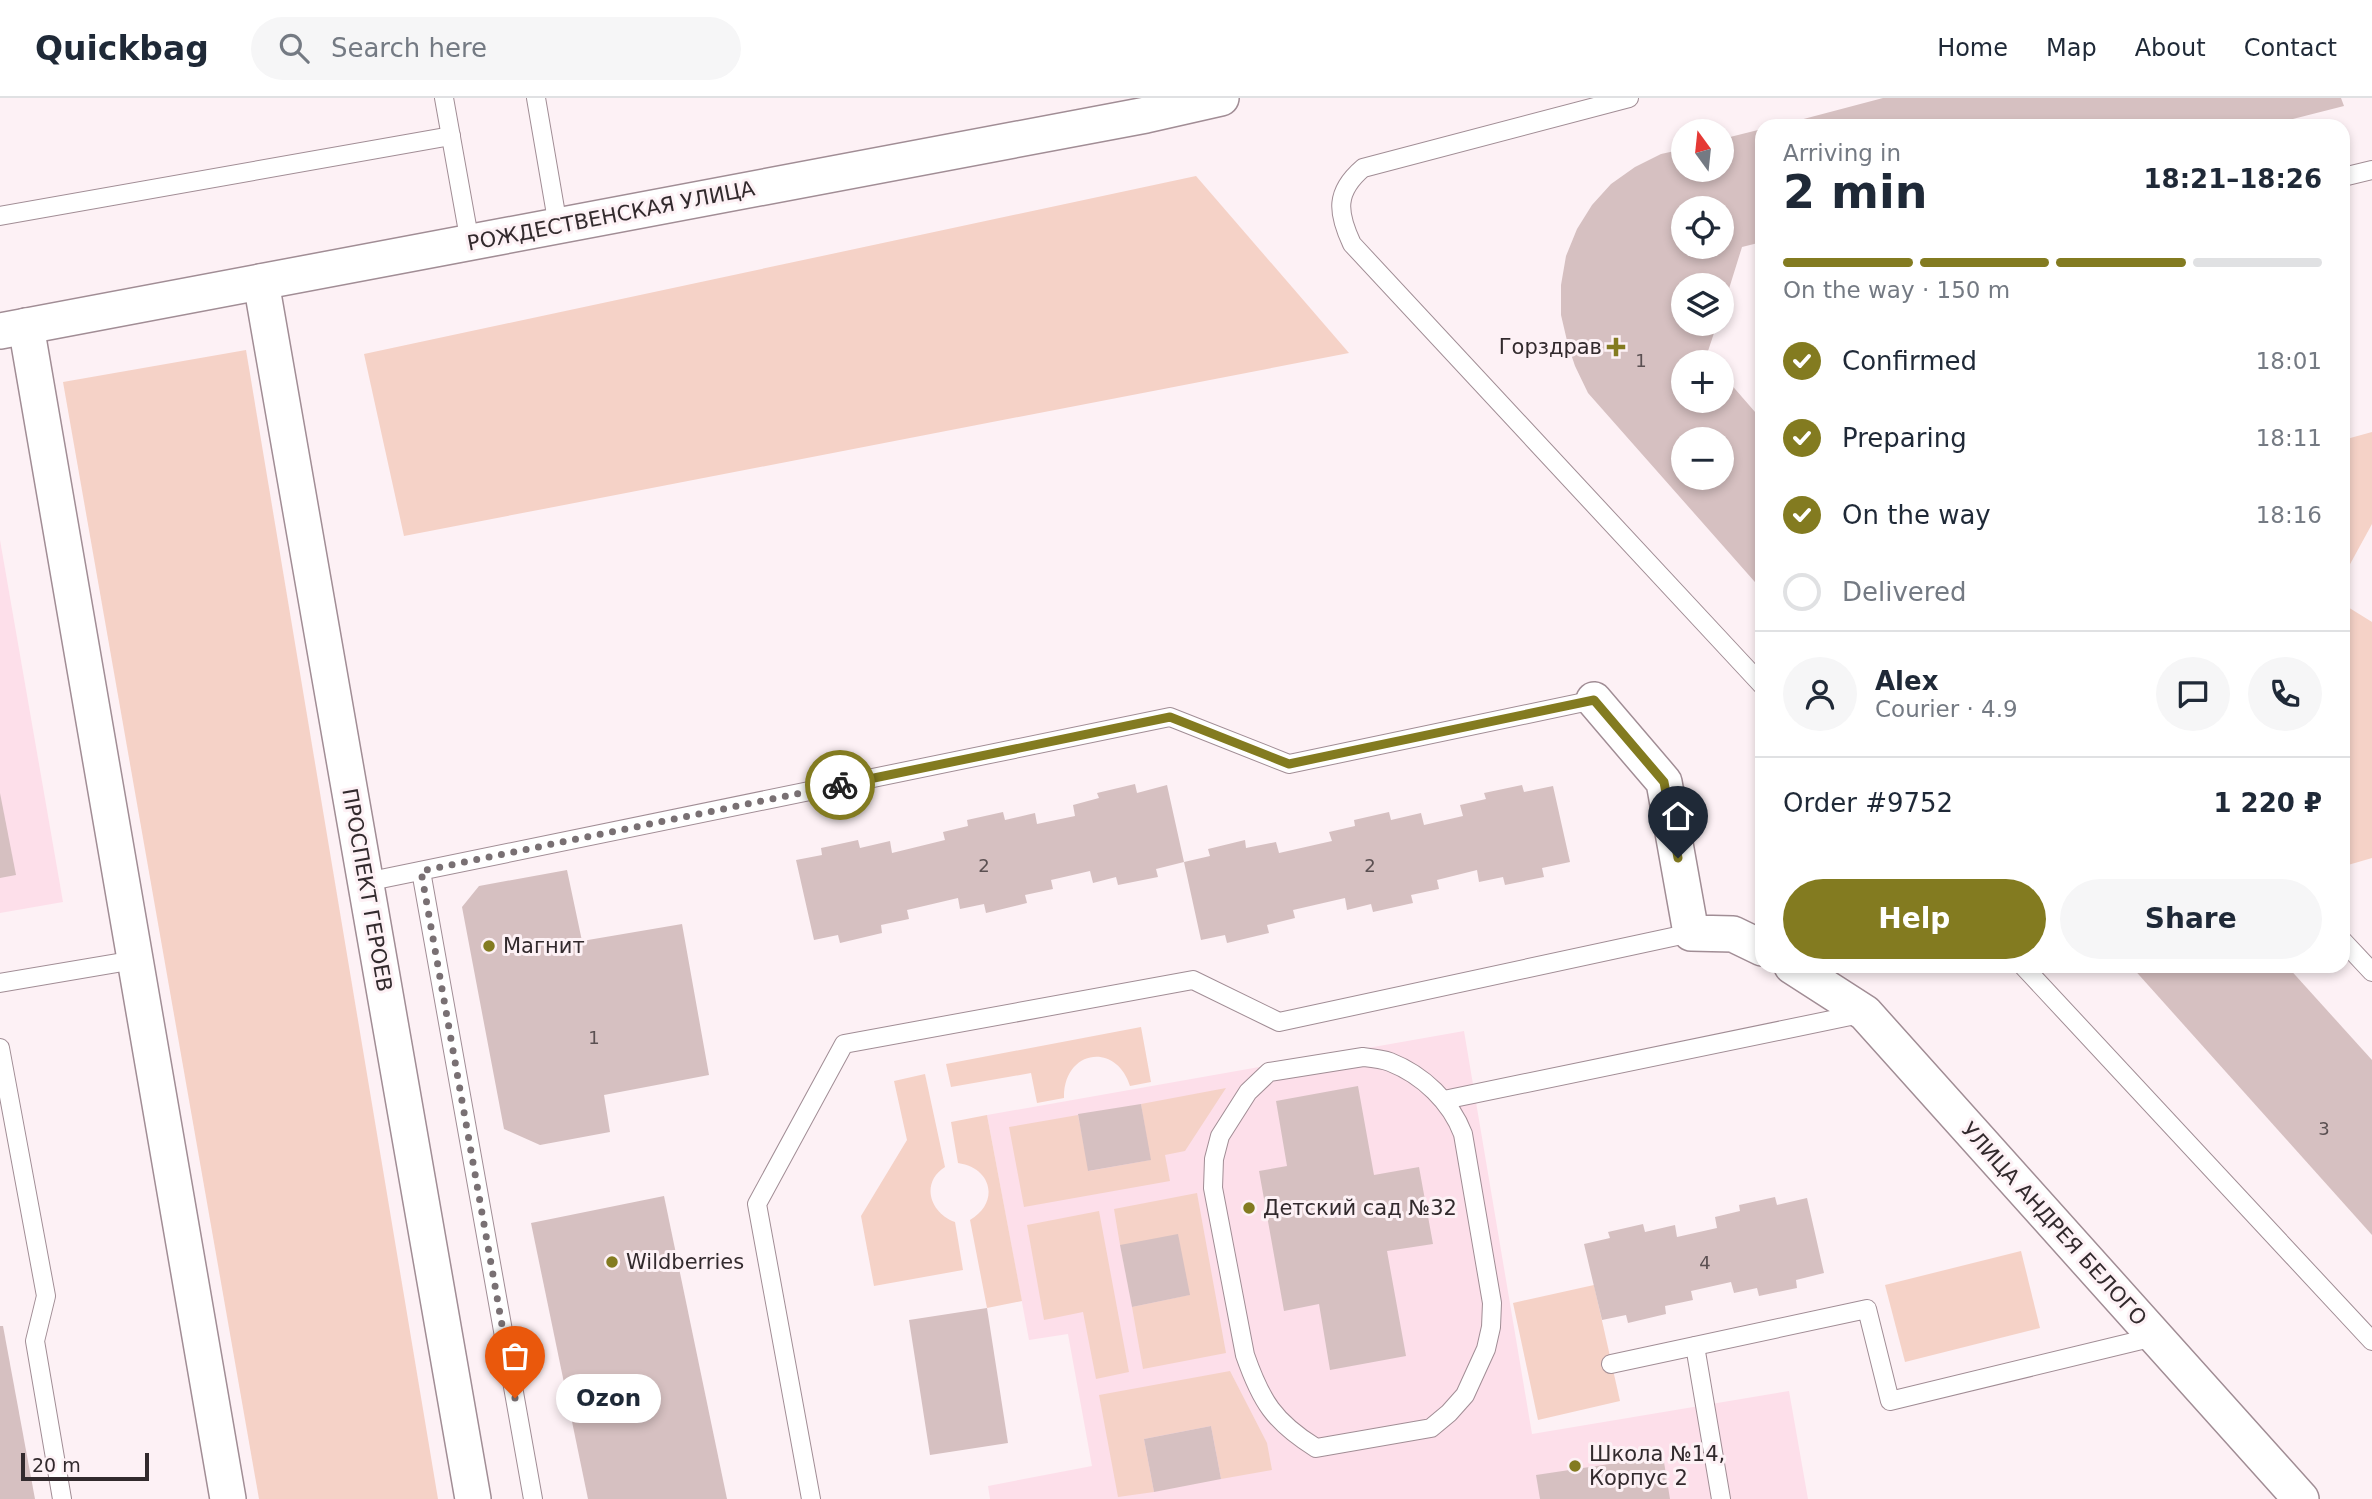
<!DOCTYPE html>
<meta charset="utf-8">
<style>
body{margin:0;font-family:"DejaVu Sans",sans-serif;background:#f6f6f7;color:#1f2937;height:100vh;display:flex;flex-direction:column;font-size:26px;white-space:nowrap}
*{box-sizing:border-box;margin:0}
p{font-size:23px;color:#747a83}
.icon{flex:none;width:38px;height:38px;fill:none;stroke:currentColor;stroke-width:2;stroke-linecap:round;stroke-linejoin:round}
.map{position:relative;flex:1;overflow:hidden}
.drawer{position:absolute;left:1755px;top:21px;width:595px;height:854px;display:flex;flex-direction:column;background:#fff;border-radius:21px;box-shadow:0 4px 10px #0003}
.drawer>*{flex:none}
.needle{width:46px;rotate:345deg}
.tools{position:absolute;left:1671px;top:21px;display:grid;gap:14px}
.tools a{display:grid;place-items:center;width:63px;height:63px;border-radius:50%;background:#fff;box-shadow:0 4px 10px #0003;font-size:35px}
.scale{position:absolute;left:21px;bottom:18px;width:128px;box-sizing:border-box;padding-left:7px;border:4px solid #322a2d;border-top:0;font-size:19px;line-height:24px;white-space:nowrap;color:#322a2d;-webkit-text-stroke:5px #fdf1f5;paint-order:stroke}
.pin{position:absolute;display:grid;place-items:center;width:60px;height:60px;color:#fff;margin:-72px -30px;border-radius:50% 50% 50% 0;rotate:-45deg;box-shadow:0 0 7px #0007}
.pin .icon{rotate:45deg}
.courier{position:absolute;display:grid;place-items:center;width:70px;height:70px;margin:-35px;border:5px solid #837b20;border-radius:50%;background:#fff;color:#222;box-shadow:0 2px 9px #0007}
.bubble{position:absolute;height:49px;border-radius:24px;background:#fff;box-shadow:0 4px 10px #0003;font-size:23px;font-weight:600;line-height:49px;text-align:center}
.overview em{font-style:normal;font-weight:600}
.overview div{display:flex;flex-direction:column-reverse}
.overview{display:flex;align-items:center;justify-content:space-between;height:119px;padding:0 28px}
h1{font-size:46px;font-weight:600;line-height:52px}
.bar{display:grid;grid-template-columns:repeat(4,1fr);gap:10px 7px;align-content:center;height:84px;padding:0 28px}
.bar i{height:9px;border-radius:5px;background:#e0e1e3}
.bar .on{background:#837b20}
.bar p{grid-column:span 4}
.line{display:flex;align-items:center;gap:18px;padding:0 28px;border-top:2px solid #e0e1e3}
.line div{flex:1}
.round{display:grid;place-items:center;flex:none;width:74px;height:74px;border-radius:37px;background:#f6f6f7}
ol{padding:0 28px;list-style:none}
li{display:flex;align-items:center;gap:21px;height:77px}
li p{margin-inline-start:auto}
li .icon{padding:7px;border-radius:50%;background:#837b20;color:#fff;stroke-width:4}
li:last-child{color:#747a83}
li i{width:38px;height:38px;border:4px solid #e0e1e3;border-radius:50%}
.button{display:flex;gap:14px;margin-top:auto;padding:14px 28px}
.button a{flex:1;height:80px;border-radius:42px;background:#837b20;color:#fff;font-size:28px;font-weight:600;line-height:80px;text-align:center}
.button a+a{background:#f6f6f7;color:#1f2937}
header{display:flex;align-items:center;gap:42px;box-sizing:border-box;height:98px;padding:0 35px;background:#fff;border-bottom:2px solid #e0e1e3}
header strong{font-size:33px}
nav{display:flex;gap:38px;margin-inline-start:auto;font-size:24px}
.search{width:490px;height:63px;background:#f6f6f7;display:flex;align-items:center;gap:18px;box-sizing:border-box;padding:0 24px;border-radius:38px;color:#747a83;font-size:26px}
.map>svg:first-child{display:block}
</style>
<header>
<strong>Quickbag</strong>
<div class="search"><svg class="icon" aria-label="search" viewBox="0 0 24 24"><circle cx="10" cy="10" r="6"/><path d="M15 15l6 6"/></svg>Search here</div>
<nav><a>Home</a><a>Map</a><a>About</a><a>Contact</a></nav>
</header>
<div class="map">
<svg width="2372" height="1401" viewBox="0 0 2372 1401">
<rect width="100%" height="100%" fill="#fdf1f5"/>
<!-- built -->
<g fill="#fddfea">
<polygon points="0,442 63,804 0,815"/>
<polygon points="1464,933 1532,1336 1789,1293 1808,1401 990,1401 988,1388 1092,1368 1068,1236 1029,1242 987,1017"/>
</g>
<!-- green -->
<g fill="#f5d2c7">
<polygon points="1196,78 1349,255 404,438 364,256"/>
<polygon points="246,252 438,1401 259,1401 63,284"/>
<polygon points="2372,334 2372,426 2343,479 2343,342"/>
<polygon points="2343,506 2372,524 2372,760 2348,767 2343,762"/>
<path d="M1141,929L1151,984L1130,988C1116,943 1063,952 1064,1000L1037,1005L1031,975L951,989L946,966Z"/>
<path d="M925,976L945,1069C920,1085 930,1115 955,1124L963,1172L874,1188L861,1118L907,1042L894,983Z"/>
<polygon points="1226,990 1185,1053 1165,1057 1170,1083 1024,1109 1009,1029 1078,1017 1089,1073 1150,1062 1141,1006"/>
<path d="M987,1017L1022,1203L987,1210L970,1122C1000,1104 992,1070 958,1065L951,1024Z"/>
<polygon points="1197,1095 1226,1255 1143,1271 1132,1209 1189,1197 1120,1147 1114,1111"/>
<polygon points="1099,1113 1129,1274 1096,1281 1083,1214 1044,1222 1027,1127"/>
<polygon points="2021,1153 2040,1230 1905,1264 1885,1187"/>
<polygon points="1594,1187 1620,1303 1538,1322 1513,1205"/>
<polygon points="1230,1273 1267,1345 1272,1372 1221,1381 1211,1328 1144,1341 1154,1394 1118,1399 1099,1297"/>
</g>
<!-- building -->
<g fill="#d6c0c1" fill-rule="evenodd">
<polygon points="1883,0 2341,0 2344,8 2266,28 2249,28 2247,22 2222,28 1777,28"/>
<path d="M1762,31V144L1742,149L1723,210L1722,187H1684V226H1717L1706,259L1711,264H1684V303H1722V276L1762,322V492L1588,295L1575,268L1568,247L1561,217V187L1566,158L1577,131L1592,107L1611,86L1635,69L1661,56L1684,51V72H1722V41ZM1684,110H1722V149H1684ZM1684,341H1722V380H1684Z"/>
<polygon points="1135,686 1137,695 1167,687 1184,764 1156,771 1158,779 1118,787 1116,779 1093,785 1090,773 1051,782 1053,791 1025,797 1027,805 986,815 984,806 960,811 958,800 907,812 909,821 881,827 882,835 840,845 838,837 814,842 796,762 822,757 821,750 858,742 860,750 890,743 892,755 945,742 943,734 968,728 967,722 1003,714 1005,722 1035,715 1037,726 1075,718 1073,707 1099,700 1097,695"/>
<polygon points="1522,687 1524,694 1553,688 1570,764 1542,770 1544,779 1505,787 1503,779 1479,784 1477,772 1437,782 1439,791 1411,797 1413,805 1373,814 1371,806 1347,812 1345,800 1293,812 1295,820 1267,827 1269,835 1227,845 1225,837 1201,842 1184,764 1210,758 1208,751 1245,742 1246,750 1276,744 1279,755 1332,743 1329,734 1355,728 1354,722 1389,714 1391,722 1421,715 1424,727 1463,718 1460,707 1486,701 1484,695"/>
<polygon points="0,695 16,777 0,780"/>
<polygon points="567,772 582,843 682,826 709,977 604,997 610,1034 540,1047 504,1031 462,809 479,788"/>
<polygon points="2131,868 2287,868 2372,962 2372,1137"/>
<polygon points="1358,988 1374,1077 1419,1069 1433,1146 1387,1153 1406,1258 1330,1272 1319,1206 1284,1213 1259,1073 1287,1068 1276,1003"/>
<polygon points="1141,1006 1151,1062 1088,1073 1078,1016"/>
<polygon points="664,1098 727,1401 588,1401 531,1125"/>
<polygon points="1775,1099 1777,1107 1807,1100 1824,1175 1796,1182 1797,1190 1759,1198 1757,1190 1734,1195 1731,1184 1691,1193 1693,1202 1665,1208 1666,1216 1628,1225 1626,1217 1602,1222 1584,1146 1610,1140 1608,1134 1643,1126 1645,1134 1675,1127 1677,1139 1717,1130 1715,1119 1740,1113 1739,1107"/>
<polygon points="1178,1136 1190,1197 1132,1209 1120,1147"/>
<polygon points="987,1210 1008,1345 930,1357 909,1222"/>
<polygon points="0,1228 3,1228 35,1401 0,1401"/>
<polygon points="1211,1328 1221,1381 1154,1394 1144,1341"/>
<polygon points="1663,1358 1670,1401 1540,1401 1536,1377"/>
</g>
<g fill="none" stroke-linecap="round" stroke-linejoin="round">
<!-- service casing -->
<g stroke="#a18d95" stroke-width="20">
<g id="service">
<polyline points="444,0 470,145"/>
<polyline points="536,0 558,128"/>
<path d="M1629,0L1363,70C1335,94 1337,114 1352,146L1762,587"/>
<polyline points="2343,79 2372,72"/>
<polyline points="0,118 451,38"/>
<polyline points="421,773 533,1401"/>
<polyline points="366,784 1170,619 1289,666 1594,602"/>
<polyline points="2343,843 2372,874"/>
<polyline points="2023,868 2372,1243"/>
<polyline points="0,885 135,862"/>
<polyline points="0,950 46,1198 35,1243 62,1401"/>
<path d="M1363,959C1372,960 1382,961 1390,964C1423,977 1451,1004 1463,1036L1492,1205L1491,1229L1486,1251L1465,1297L1449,1315L1431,1330L1316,1350C1274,1324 1261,1303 1245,1257L1213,1090L1214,1061L1220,1038L1248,994L1269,974Z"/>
<polyline points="1444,1002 1865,915"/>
<polyline points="1695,1248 1721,1401"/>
<polyline points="1611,1266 1867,1211 1890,1303 2154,1239"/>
<polyline points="811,1401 757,1106 844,946 1193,882 1279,924 1691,835"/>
</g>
</g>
<!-- minor casing -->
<g stroke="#a18d95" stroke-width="38">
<g id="minor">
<polyline points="261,184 473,1401"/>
<polyline points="26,228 228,1401"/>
<polyline points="0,233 1146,17 1221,0"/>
<polyline points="1594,602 1664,684 1691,835 1733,836 1762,850"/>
<polyline points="1792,868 1865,915 2301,1401"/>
</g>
</g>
<!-- service -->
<use href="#service" stroke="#fff" stroke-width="18"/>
<!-- minor -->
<use href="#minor" stroke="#fff" stroke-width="35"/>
</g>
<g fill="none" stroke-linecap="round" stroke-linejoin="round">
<!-- done -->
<polyline stroke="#797073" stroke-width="7" stroke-dasharray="0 12.6" points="515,1300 421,773 840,687"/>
<!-- route -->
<polyline stroke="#837b20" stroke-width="9" points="840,687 1170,619 1289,666 1594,602 1664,684 1678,760"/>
</g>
<!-- markers -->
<g fill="#837b20" stroke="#fdf1f5" stroke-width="2.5">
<path d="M1612.5 238.5h7v7h7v7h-7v7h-7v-7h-7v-7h7z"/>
<circle cx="489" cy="848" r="7"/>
<circle cx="1249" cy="1110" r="7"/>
<circle cx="612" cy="1164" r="7"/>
<circle cx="1575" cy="1368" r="7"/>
</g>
<g text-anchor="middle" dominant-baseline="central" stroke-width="6" stroke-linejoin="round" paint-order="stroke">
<!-- number labels -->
<g font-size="18" fill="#5b5052">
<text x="1641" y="262">1</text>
<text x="984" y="767">2</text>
<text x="1370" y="767">2</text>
<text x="594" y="939">1</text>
<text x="2324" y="1030">3</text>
<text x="1705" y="1164">4</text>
</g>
<!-- street labels -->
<g font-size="21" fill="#322a2d" stroke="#fdf1f5">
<text transform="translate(611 118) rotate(-11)">РОЖДЕСТВЕНСКАЯ УЛИЦА</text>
<text transform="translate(367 792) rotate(80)">ПРОСПЕКТ ГЕРОЕВ</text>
<text transform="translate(2054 1126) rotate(48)">УЛИЦА АНДРЕЯ БЕЛОГО</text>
</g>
<!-- poi labels -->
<g font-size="21" fill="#322a2d" stroke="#fdf1f5" text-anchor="start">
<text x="1602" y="249" text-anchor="end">Горздрав</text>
<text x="503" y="848">Магнит</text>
<text x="1263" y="1110">Детский сад №32</text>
<text x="626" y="1164">Wildberries</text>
<text x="1589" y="1356">Школа №14,<tspan x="1589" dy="24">Корпус 2</tspan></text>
</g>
</g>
</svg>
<div class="tools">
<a><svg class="needle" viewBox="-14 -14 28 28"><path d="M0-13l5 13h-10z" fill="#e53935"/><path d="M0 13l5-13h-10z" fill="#747a83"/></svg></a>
<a><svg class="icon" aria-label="locate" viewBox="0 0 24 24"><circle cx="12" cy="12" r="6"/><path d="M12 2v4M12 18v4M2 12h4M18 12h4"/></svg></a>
<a><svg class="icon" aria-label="layers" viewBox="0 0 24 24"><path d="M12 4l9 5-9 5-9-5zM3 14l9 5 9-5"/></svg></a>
<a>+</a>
<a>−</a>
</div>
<div class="scale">20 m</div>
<div class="pin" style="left:515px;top:1300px;background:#ea580c"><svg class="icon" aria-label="bag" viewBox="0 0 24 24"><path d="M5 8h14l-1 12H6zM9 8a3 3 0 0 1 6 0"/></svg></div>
<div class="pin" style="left:1678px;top:760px;background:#1f2937"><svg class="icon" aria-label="home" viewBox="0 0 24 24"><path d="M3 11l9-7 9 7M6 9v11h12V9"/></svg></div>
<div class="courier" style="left:840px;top:687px"><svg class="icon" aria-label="bike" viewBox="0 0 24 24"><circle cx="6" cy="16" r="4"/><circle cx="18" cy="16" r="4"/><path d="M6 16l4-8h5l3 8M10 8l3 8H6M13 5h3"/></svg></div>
<div class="bubble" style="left:556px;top:1276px;width:105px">Ozon</div>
<section class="drawer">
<div class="overview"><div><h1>2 min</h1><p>Arriving in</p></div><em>18:21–18:26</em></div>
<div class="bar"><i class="on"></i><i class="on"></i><i class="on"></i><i></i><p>On the way · 150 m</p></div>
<ol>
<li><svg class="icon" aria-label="check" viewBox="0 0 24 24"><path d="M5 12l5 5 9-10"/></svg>Confirmed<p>18:01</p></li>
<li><svg class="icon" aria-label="check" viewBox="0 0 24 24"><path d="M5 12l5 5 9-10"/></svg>Preparing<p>18:11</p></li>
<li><svg class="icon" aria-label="check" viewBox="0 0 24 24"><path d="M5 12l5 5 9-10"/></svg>On the way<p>18:16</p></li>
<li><i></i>Delivered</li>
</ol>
<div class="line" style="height:126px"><a class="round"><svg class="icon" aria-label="person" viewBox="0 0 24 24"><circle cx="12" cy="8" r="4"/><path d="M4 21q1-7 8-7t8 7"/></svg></a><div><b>Alex</b><p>Courier · 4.9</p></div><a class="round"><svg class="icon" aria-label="chat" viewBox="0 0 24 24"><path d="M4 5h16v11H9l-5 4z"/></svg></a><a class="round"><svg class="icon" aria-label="phone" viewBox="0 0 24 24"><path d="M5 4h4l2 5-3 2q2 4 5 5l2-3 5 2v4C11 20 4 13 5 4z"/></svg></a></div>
<div class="line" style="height:91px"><div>Order #9752</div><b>1 220 ₽</b></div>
<div class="button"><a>Help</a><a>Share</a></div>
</section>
</div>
